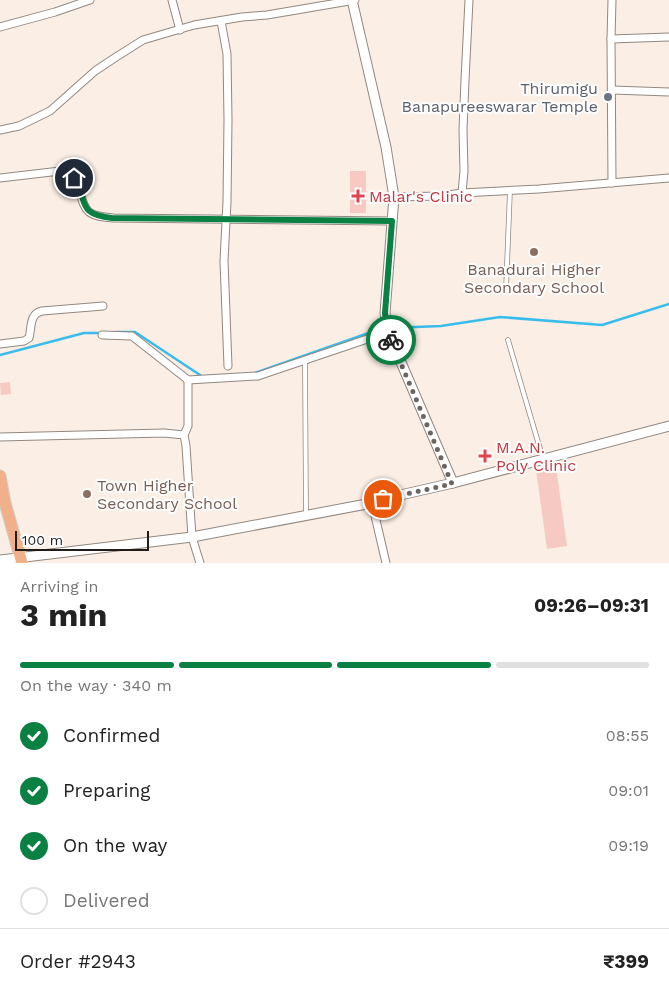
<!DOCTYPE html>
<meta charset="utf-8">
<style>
body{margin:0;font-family:"Work Sans",sans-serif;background:#f2f2f2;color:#222;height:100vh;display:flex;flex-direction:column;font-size:19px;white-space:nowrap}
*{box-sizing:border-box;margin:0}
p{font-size:16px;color:#767676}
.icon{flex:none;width:28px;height:28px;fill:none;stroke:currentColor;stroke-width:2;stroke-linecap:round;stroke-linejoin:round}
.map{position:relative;height:563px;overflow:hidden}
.sheet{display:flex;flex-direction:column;background:#fff;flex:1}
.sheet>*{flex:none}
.scale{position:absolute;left:15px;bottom:12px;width:134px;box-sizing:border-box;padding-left:5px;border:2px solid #211c19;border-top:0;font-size:14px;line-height:18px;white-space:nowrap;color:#211c19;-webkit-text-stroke:4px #fdfdfd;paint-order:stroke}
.pin{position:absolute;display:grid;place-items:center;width:42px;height:42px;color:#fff;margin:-21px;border:2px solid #fff;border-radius:50%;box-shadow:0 1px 5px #0007}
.courier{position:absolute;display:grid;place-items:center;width:50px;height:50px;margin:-25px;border:4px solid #0b8043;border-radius:50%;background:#fff;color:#222;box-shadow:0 1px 6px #0007}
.headline em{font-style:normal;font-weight:700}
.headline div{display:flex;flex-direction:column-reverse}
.headline{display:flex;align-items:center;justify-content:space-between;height:85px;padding:0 20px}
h1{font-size:32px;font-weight:700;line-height:38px}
.bar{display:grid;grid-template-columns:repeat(4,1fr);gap:8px 5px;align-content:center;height:60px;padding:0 20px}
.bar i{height:6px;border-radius:4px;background:#e0e0e0}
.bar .selected{background:#0b8043}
.bar p{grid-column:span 4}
.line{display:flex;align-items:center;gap:12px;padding:0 20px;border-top:1px solid #e0e0e0}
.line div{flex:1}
ol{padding:0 20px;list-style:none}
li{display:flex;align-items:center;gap:15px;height:55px}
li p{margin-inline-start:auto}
li .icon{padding:5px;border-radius:50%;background:#0b8043;color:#fff;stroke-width:4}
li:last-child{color:#767676}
li i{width:28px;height:28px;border:2px solid #e0e0e0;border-radius:50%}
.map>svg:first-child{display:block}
</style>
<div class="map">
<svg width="669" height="563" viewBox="0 0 669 563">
<rect width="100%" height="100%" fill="#faeee5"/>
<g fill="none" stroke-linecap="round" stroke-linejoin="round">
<!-- stream -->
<g stroke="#38bdeb" stroke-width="2.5">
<polyline points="390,328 441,326 500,317 602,325 669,304"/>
<polyline points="116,332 135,332 203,377 205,376"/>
<polyline points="0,355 84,333 101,333"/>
<polyline points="255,373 380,329 385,329"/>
</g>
</g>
<!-- building -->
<g fill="#f6cac2">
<rect x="350" y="171" width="16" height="42"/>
<polygon points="10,382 11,394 1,395 0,383"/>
<polygon points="556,467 567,546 547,549 536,470"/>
</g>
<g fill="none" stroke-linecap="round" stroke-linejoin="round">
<!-- service casing -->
<g stroke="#928880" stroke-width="5.5">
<g id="service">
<polyline points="506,290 510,190"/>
<polyline points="508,340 543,459"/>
<polyline points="305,361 306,515"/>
</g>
</g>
<!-- minor casing -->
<g stroke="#928880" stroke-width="9">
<g id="minor">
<polyline points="172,0 180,30"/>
<polyline points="221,21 227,54 228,120 227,202 224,261 228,366"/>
<polyline points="0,27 55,12 90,0"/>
<polyline points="611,39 669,37"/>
<polyline points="612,90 669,92"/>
<polyline points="0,130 19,126 50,111 95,71 116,57 143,40 194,25 242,17 267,15 355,0"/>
<path d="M0,178L60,171C87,176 75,199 89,212C96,217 104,217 113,218L391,221"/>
<polyline points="612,183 611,39 612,0"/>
<polyline points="462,193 464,171 463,130 465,80 469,0"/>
<polyline points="394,197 441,196 462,193 539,189 669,178"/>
<polyline points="102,335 132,336 188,380 258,376 388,332"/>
<path d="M0,344L24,341L29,338C32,327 29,314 42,311L103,306"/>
<polyline points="184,435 188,426 188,380"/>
<polyline points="0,437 164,433 184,435 186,446 192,537 200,563"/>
<polyline points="372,503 386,563"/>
</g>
</g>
<!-- tertiary casing -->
<g stroke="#928880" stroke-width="11">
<g id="tertiary">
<polyline points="352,0 386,147 394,197 385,313 388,332 453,483"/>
<polyline points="0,560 192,537 372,503 383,499 453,483 669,426"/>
</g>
</g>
<!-- primary casing -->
<g stroke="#cecdcc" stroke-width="13">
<polyline id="primary" points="0,476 5,503 22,563"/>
</g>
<!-- service -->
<use href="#service" stroke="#fff" stroke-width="4"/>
<!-- minor -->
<use href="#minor" stroke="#fff" stroke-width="7"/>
<!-- tertiary -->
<use href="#tertiary" stroke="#fff" stroke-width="9"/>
<!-- primary -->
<use href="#primary" stroke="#f1b089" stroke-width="11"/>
</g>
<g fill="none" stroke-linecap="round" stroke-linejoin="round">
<!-- done -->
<polyline stroke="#6d6660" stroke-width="5" stroke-dasharray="0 9" points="383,499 452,484 391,340"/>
<!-- route -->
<path stroke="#0b8043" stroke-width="6" d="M74,178C89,202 76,214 112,218L392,221L385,313L388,332L391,340"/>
</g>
<!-- markers -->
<circle fill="#6b7280" stroke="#fdfdfd" stroke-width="2" cx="608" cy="97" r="5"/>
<g fill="#e0444e" stroke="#fdfdfd" stroke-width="2">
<path d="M355.5 188.5h5v5h5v5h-5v5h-5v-5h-5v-5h5z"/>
<path d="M482.5 448.5h5v5h5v5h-5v5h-5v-5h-5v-5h5z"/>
</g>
<g fill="#8d6e63" stroke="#fdfdfd" stroke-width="2">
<circle cx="534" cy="252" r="5"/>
<circle cx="87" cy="494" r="5"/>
</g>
<g text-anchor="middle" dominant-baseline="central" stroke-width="4" stroke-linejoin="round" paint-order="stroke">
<!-- worship labels -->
<g font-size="16" fill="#5b616d" stroke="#fdfdfd" text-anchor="end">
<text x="598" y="88">Thirumigu<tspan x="598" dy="18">Banapureeswarar Temple</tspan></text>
</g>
<!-- health labels -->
<g font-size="16" fill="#be3a42" stroke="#fdfdfd" text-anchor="start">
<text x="369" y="196">Malar's Clinic</text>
<text x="496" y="447">M.A.N.<tspan x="496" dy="18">Poly Clinic</tspan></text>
</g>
<!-- education labels -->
<g font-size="16" fill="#785e54" stroke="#fdfdfd">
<text x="534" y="269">Banadurai Higher<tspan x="534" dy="18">Secondary School</tspan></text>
<text x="97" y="485" text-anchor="start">Town Higher<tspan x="97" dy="18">Secondary School</tspan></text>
</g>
</g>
</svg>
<div class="scale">100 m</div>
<div class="pin" style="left:383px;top:499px;background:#ea580c"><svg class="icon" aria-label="bag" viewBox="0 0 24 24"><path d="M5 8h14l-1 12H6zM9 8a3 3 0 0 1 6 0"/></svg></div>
<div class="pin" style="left:74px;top:178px;background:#1f2937"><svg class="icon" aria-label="home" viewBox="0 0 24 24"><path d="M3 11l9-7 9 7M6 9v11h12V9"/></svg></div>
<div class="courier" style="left:391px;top:340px"><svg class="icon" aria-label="bike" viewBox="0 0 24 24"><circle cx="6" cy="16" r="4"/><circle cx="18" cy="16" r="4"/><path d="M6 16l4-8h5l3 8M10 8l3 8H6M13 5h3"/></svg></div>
</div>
<section class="sheet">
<div class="headline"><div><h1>3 min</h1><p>Arriving in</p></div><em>09:26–09:31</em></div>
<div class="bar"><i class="selected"></i><i class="selected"></i><i class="selected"></i><i></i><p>On the way · 340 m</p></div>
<ol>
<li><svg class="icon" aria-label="check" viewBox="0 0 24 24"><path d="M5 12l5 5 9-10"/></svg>Confirmed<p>08:55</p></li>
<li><svg class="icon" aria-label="check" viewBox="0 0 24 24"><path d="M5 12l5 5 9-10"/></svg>Preparing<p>09:01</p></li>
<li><svg class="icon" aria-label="check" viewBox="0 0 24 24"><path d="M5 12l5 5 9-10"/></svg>On the way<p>09:19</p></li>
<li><i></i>Delivered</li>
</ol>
<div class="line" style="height:65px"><div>Order #2943</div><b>₹399</b></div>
</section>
